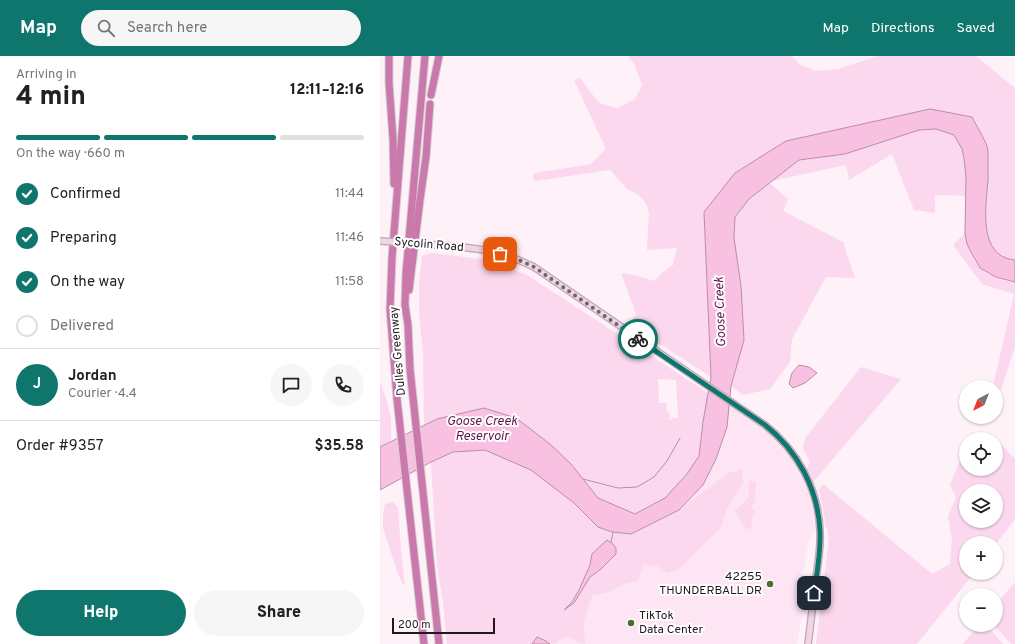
<!DOCTYPE html>
<meta charset="utf-8">
<style>
body{margin:0;font-family:Overpass,sans-serif;background:#f6f6f6;color:#202124;height:100vh;display:flex;flex-direction:column;font-size:15px;white-space:nowrap}
*{box-sizing:border-box;margin:0}
p{font-size:13px;color:#757577}
.icon{flex:none;width:22px;height:22px;fill:none;stroke:currentColor;stroke-width:2;stroke-linecap:round;stroke-linejoin:round}
.map{position:relative;flex:1;overflow:hidden}
.side{display:flex;flex-direction:column;background:#fff;width:380px}
.side>*{flex:none}
.needle{width:26px;rotate:222deg}
.fabs{position:absolute;left:579px;top:324px;display:grid;gap:8px}
.fabs a{display:grid;place-items:center;width:44px;height:44px;border-radius:50%;background:#fff;box-shadow:0 1px 3px #0004;font-size:20px}
.scale{position:absolute;left:12px;bottom:10px;width:103px;box-sizing:border-box;padding-left:4px;border:2px solid #23171e;border-top:0;font-size:11px;line-height:14px;white-space:nowrap;color:#23171e;-webkit-text-stroke:3px #fff;paint-order:stroke}
.pin{position:absolute;display:grid;place-items:center;width:34px;height:34px;color:#fff;margin:-17px;border-radius:8px;box-shadow:0 2px 6px #0006}
.courier{position:absolute;display:grid;place-items:center;width:40px;height:40px;margin:-20px;border:3px solid #0f766e;border-radius:50%;background:#fff;color:#222;box-shadow:0 1px 5px #0007}
.summary em{font-style:normal;font-weight:800}
.summary div{display:flex;flex-direction:column-reverse}
.summary{display:flex;align-items:center;justify-content:space-between;height:68px;padding:0 16px}
h1{font-size:26px;font-weight:800;line-height:30px}
.bar{display:grid;grid-template-columns:repeat(4,1fr);gap:6px 4px;align-content:center;height:48px;padding:0 16px}
.bar i{height:5px;border-radius:3px;background:#e0e0e0}
.bar .current{background:#0f766e}
.bar p{grid-column:span 4}
.line{display:flex;align-items:center;gap:10px;padding:0 16px;border-top:1px solid #e0e0e0}
.line div{flex:1}
.round{display:grid;place-items:center;flex:none;width:42px;height:42px;border-radius:21px;background:#f6f6f6}
ol{padding:0 16px;list-style:none}
li{display:flex;align-items:center;gap:12px;height:44px}
li p{margin-inline-start:auto}
li .icon{padding:4px;border-radius:50%;background:#0f766e;color:#fff;stroke-width:4}
li:last-child{color:#757577}
li i{width:22px;height:22px;border:2px solid #e0e0e0;border-radius:50%}
.primary-button{display:flex;gap:8px;margin-top:auto;padding:8px 16px}
.primary-button a{flex:1;height:46px;border-radius:24px;background:#0f766e;color:#fff;font-size:16px;font-weight:800;line-height:46px;text-align:center}
.primary-button a+a{background:#f6f6f6;color:#202124}
header{display:flex;align-items:center;gap:24px;box-sizing:border-box;height:56px;padding:0 20px;background:#0f766e;color:#fff}
header strong{font-size:19px}
nav{display:flex;gap:22px;margin-inline-start:auto;font-size:14px}
.search{width:280px;height:36px;background:#f6f6f6;display:flex;align-items:center;gap:10px;box-sizing:border-box;padding:0 14px;border-radius:22px;color:#757577;font-size:15px}
main{display:flex;flex:1;min-height:0}
.map>svg:first-child{display:block}
</style>
<header>
<strong>Map</strong>
<div class="search"><svg class="icon" aria-label="search" viewBox="0 0 24 24"><circle cx="10" cy="10" r="6"/><path d="M15 15l6 6"/></svg>Search here</div>
<nav><a>Map</a><a>Directions</a><a>Saved</a></nav>
</header>
<main>
<section class="side">
<div class="summary"><div><h1>4 min</h1><p>Arriving in</p></div><em>12:11–12:16</em></div>
<div class="bar"><i class="current"></i><i class="current"></i><i class="current"></i><i></i><p>On the way · 660 m</p></div>
<ol>
<li><svg class="icon" aria-label="check" viewBox="0 0 24 24"><path d="M5 12l5 5 9-10"/></svg>Confirmed<p>11:44</p></li>
<li><svg class="icon" aria-label="check" viewBox="0 0 24 24"><path d="M5 12l5 5 9-10"/></svg>Preparing<p>11:46</p></li>
<li><svg class="icon" aria-label="check" viewBox="0 0 24 24"><path d="M5 12l5 5 9-10"/></svg>On the way<p>11:58</p></li>
<li><i></i>Delivered</li>
</ol>
<div class="line" style="height:72px"><b class="round" style="background:#0f766e;color:#fff">J</b><div><b>Jordan</b><p>Courier · 4.4</p></div><a class="round"><svg class="icon" aria-label="chat" viewBox="0 0 24 24"><path d="M4 5h16v11H9l-5 4z"/></svg></a><a class="round"><svg class="icon" aria-label="phone" viewBox="0 0 24 24"><path d="M5 4h4l2 5-3 2q2 4 5 5l2-3 5 2v4C11 20 4 13 5 4z"/></svg></a></div>
<div class="line" style="height:52px"><div>Order #9357</div><b>$35.58</b></div>
<div class="primary-button"><a>Help</a><a>Share</a></div>
</section>
<div class="map">
<svg width="635" height="588" viewBox="0 0 635 588">
<rect width="100%" height="100%" fill="#fef1f8"/>
<!-- built -->
<polygon fill="#fee5f4" points="349,348 389,376 410,401 420,416 432,446 435,473 429,484 420,534 423,543 422,558 417,588 67,588 63,546 57,509 51,406 232,476 251,478 299,454 323,429 336,403 347,371"/>
<!-- green -->
<g fill="#fbd8ed" fill-rule="evenodd">
<path d="M248,0H412L419,8L436,15L458,13L498,0H596L635,32V204C597,201 606,149 608,124C608,117 608,110 607,103C607,99 608,94 607,90C606,88 604,85 603,82C599,75 595,68 591,61L406,85L324,157L331,321L249,268L256,258L241,217L255,219L274,225L282,217L293,209L297,192L267,194L269,157L267,149L259,139L247,133L230,114L155,125L153,122L154,118L155,117L211,108L226,93L194,24L200,22L219,47L237,52L255,43L262,29L254,8Z"/>
<path d="M556,73C561,74 569,76 574,79C587,88 586,125 586,140L555,139V157L534,154L512,98L469,124L466,109L392,125L419,104L465,98L539,74Z"/>
<polygon points="390,127 408,143 403,155 463,186 475,222 446,221 412,283 410,306 390,333 363,339 351,330 364,284 361,230 354,182 355,161 369,143"/>
<path d="M585,177C587,188 592,204 600,212C606,218 627,226 635,226V290L621,334L616,331L613,330L634,238L602,228L573,189Z"/>
<path d="M52,197L108,204L147,219L328,337L319,400L307,418L285,442L255,458L218,442L191,408L57,363L44,370L43,297L39,256V227L42,200ZM278,323L296,324L298,362H293L290,364L288,362L290,360V358L286,354L287,347H279Z"/>
<path d="M481,311L521,323L434,425L427,412L430,406C425,395 420,394 426,381Z"/>
<polygon points="0,326 7,345 11,362 11,385 0,391"/>
<polygon points="592,377 610,377 616,383 589,383"/>
<path d="M616,383L635,403V463L616,488V487H586V517H594L537,588H436L449,483L439,433L443,428L552,518L570,508L572,484L568,461L576,441L570,429L586,390V413H616ZM586,435H616V465H586Z"/>
<path d="M105,394L151,414L194,447L218,471L232,476L251,478L299,454L349,417L362,413L363,426L346,455L341,472L299,513L288,517L279,511L264,508L258,525L244,528L230,536L212,540L204,566L205,588H202L186,580L174,588H67L63,546L57,509L51,406L73,396ZM212,498H236L221,513L210,520L194,547L186,553C188,550 191,548 192,545C200,534 209,512 212,498Z"/>
<polygon points="370,424 376,426 375,445 371,451 375,455 371,465 373,470 366,474 355,456 369,441 368,432"/>
<polygon points="13,446 18,451 20,481 24,523 25,528 23,529 17,515 3,472 3,459 5,448"/>
<polygon points="635,526 635,588 631,588 614,569 616,569 616,549"/>
<polygon points="599,569 606,569 623,588 583,588"/>
</g>
<!-- water -->
<g fill="#f8c1e2" stroke="#b88ea7">
<path d="M550,53L592,61C596,69 604,82 607,90C608,94 608,99 608,103C608,110 608,117 608,124C606,149 597,201 635,204V226L616,221L600,212L591,196L587,188L585,177L586,121L584,102L582,93L574,79L556,73L539,74L465,98L419,104L369,143L355,161L354,182L361,230L364,284L351,330L347,371L336,403L323,429L299,454L251,478L232,476L218,471L194,447L151,414L105,394L73,396L51,406L0,434V391L57,363L104,352L136,362L170,388L191,408L218,442L255,458L285,442L307,418L319,400L323,366L331,321L324,156L355,117L406,85Z"/>
<polygon points="419,309 429,311 437,317 425,327 413,332 409,328 412,317"/>
<polygon points="227,484 232,487 236,492 236,498 221,513 210,521 194,547 184,554 192,546 199,534 210,509 212,498"/>
<polygon points="157,581 166,585 170,588 152,588"/>
</g>
<g fill="none" stroke-linecap="round" stroke-linejoin="round">
<!-- stream -->
<g stroke="#b88ea7" stroke-width="1">
<polyline points="203,423 238,432 257,431 274,421 287,405 300,382"/>
<polyline points="231,486 233,477"/>
</g>
<!-- secondary casing -->
<g stroke="#c4a4b7" stroke-width="8">
<path id="secondary" d="M45,188C70,190 95,191 119,197C131,200 143,206 154,211L385,369C418,395 439,434 440,476C441,491 438,507 436,522C433,544 431,566 428,588"/>
</g>
<!-- highway casing -->
<g stroke="#d3d1d2" stroke-width="9">
<g id="highway">
<polyline points="9,0 9,27 13,83 14,128"/>
<polyline points="28,0 12,202 10,253 17,343 44,588"/>
<polyline points="45,0 26,217 25,249 28,269 30,313 59,588"/>
<polyline points="51,39 59,0"/>
<polyline points="29,234 40,144 46,101 50,48"/>
</g>
</g>
<!-- secondary -->
<use href="#secondary" stroke="#efd6e6" stroke-width="5.5"/>
<!-- highway -->
<use href="#highway" stroke="#cb78ad" stroke-width="7"/>
<!-- secondary-bridge casing -->
<g stroke="#c4a4b7" stroke-width="8" stroke-linecap="butt">
<polyline id="secondary-bridge" points="0,185 45,188"/>
</g>
<!-- secondary-bridge -->
<use href="#secondary-bridge" stroke="#efd6e6" stroke-width="5.5"/>
</g>
<g fill="none" stroke-linecap="round" stroke-linejoin="round">
<!-- done -->
<polyline stroke="#70636a" stroke-width="4" stroke-dasharray="0 7.2" points="120,198 139,204 154,211 258,283"/>
<!-- route -->
<path stroke="#0f766e" stroke-width="5" d="M258,283L385,369C418,395 438,433 440,475C441,496 437,517 434,537"/>
</g>
<!-- markers -->
<g fill="#4b6f28" stroke="#fff" stroke-width="1.5">
<circle cx="390" cy="528" r="4"/>
<circle cx="251" cy="567" r="4"/>
</g>
<g text-anchor="middle" dominant-baseline="central" stroke-width="4" stroke-linejoin="round" paint-order="stroke">
<!-- street labels -->
<g font-size="12" fill="#23171e" stroke="#fff">
<text transform="translate(49 189) rotate(5)">Sycolin Road</text>
<text transform="translate(18 295) rotate(-95)">Dulles Greenway</text>
</g>
<!-- poi labels -->
<g font-size="12" fill="#23171e" stroke="#fff" text-anchor="end">
<text x="382" y="521">42255<tspan x="382" dy="14">THUNDERBALL DR</tspan></text>
<text x="259" y="560" text-anchor="start">TikTok<tspan x="259" dy="14">Data Center</tspan></text>
</g>
<!-- water labels -->
<g font-size="13" font-style="italic" fill="#61144b" stroke="#fff">
<text transform="translate(341 256) rotate(-92)">Goose Creek</text>
<text x="102" y="366">Goose Creek<tspan x="102" dy="15">Reservoir</tspan></text>
</g>
</g>
</svg>
<div class="fabs">
<a><svg class="needle" viewBox="-14 -14 28 28"><path d="M0-13l5 13h-10z" fill="#e53935"/><path d="M0 13l5-13h-10z" fill="#757577"/></svg></a>
<a><svg class="icon" aria-label="locate" viewBox="0 0 24 24"><circle cx="12" cy="12" r="6"/><path d="M12 2v4M12 18v4M2 12h4M18 12h4"/></svg></a>
<a><svg class="icon" aria-label="layers" viewBox="0 0 24 24"><path d="M12 4l9 5-9 5-9-5zM3 14l9 5 9-5"/></svg></a>
<a>+</a>
<a>−</a>
</div>
<div class="scale">200 m</div>
<div class="pin" style="left:120px;top:198px;background:#ea580c"><svg class="icon" aria-label="bag" viewBox="0 0 24 24"><path d="M5 8h14l-1 12H6zM9 8a3 3 0 0 1 6 0"/></svg></div>
<div class="pin" style="left:434px;top:537px;background:#1f2937"><svg class="icon" aria-label="home" viewBox="0 0 24 24"><path d="M3 11l9-7 9 7M6 9v11h12V9"/></svg></div>
<div class="courier" style="left:258px;top:283px"><svg class="icon" aria-label="bike" viewBox="0 0 24 24"><circle cx="6" cy="16" r="4"/><circle cx="18" cy="16" r="4"/><path d="M6 16l4-8h5l3 8M10 8l3 8H6M13 5h3"/></svg></div>
</div>
</main>
